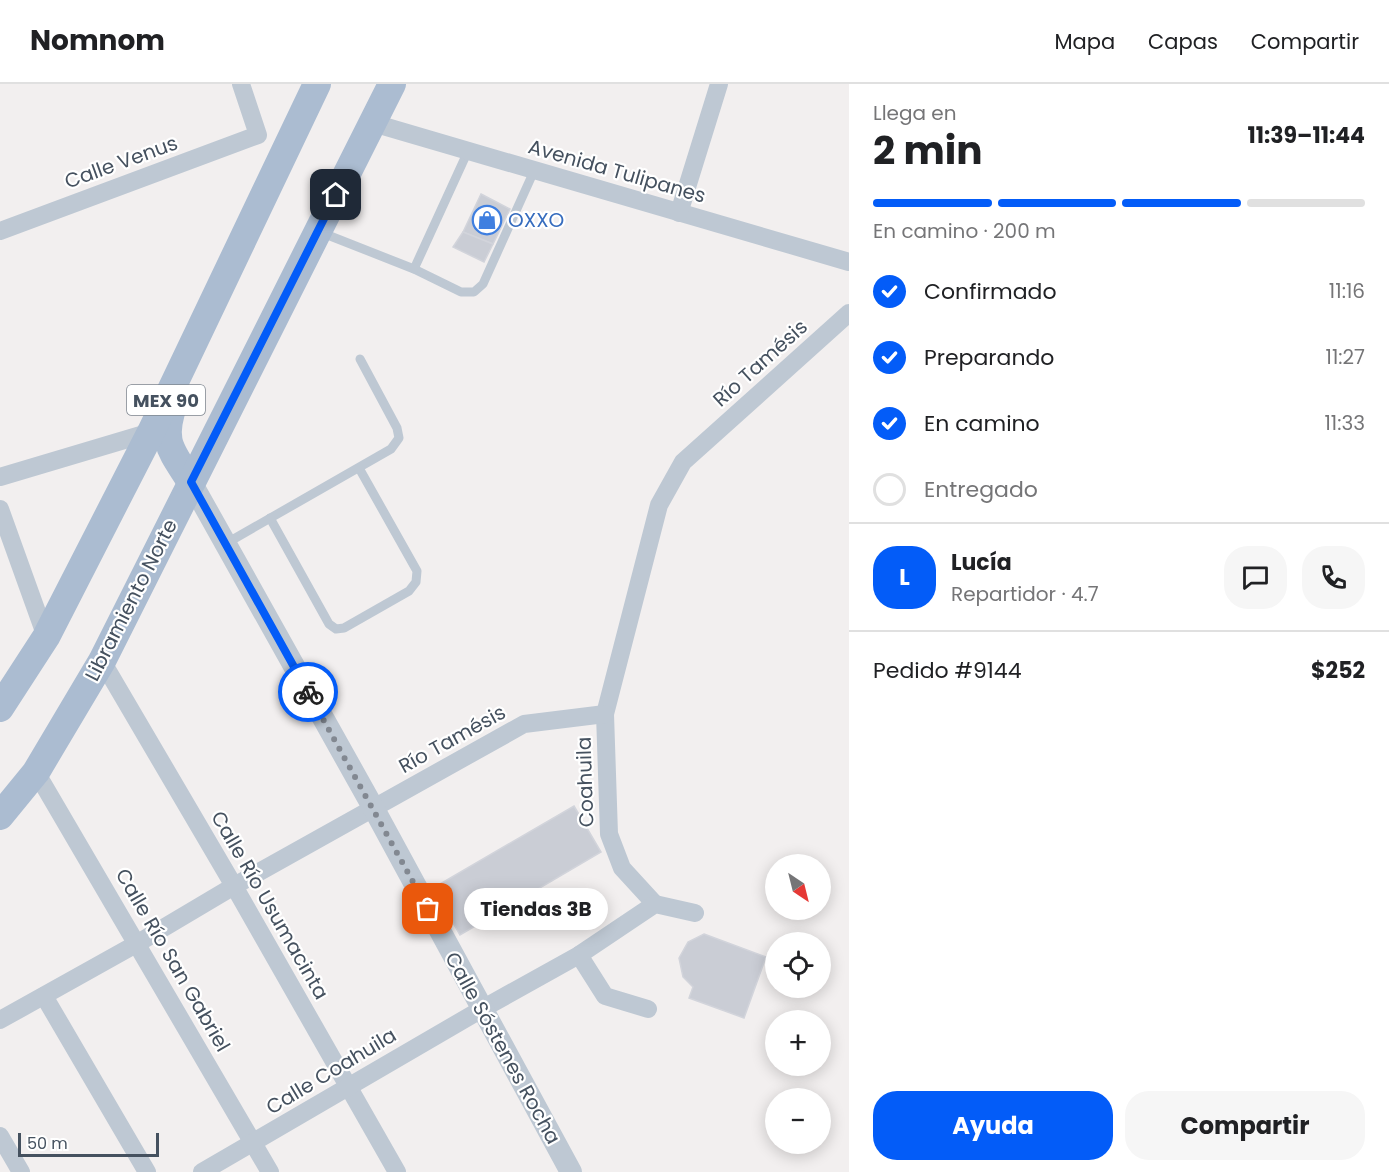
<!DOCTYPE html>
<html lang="es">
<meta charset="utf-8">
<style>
body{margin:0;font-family:Poppins,sans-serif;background:#f6f6f6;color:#202124;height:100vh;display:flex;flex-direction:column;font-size:22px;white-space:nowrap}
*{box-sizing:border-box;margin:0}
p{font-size:20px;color:#757577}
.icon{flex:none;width:33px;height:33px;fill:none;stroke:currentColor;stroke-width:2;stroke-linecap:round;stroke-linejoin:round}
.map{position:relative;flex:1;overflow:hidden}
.details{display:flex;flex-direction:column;background:#fff;width:540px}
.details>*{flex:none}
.needle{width:39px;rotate:145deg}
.tools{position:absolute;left:765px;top:770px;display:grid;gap:12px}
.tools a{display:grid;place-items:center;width:66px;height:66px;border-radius:50%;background:#fff;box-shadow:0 3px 15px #0003;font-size:30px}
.scale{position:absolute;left:18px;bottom:15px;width:141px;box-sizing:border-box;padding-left:6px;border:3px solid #45515f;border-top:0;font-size:16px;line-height:21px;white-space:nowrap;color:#45515f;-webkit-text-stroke:4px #fff;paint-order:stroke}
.pin{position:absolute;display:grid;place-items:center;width:51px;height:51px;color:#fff;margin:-26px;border-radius:12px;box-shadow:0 3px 9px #0006}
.courier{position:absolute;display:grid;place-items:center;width:60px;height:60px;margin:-30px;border:4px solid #035cf8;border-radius:50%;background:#fff;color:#222;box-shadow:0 2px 8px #0007}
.bubble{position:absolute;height:42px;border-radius:21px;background:#fff;box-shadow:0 3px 15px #0003;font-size:20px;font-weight:700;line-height:42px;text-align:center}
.overview em{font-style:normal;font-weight:700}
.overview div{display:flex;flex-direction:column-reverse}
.overview{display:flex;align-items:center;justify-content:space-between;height:102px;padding:0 24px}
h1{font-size:39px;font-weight:700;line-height:45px}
.bar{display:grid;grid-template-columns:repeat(4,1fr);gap:9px 6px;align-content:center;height:72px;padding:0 24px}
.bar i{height:8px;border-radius:4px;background:#e0e0e0}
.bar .active{background:#035cf8}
.bar p{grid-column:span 4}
.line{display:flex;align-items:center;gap:15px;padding:0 24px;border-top:2px solid #e0e0e0}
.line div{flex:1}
.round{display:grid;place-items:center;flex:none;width:63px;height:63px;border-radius:24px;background:#f6f6f6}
ol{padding:0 24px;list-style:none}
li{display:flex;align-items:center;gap:18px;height:66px}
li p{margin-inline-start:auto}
li .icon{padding:6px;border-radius:50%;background:#035cf8;color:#fff;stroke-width:4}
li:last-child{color:#757577}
li i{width:33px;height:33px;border:3px solid #e0e0e0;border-radius:50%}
.action{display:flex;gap:12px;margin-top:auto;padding:12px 24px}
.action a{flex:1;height:69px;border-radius:24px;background:#035cf8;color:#fff;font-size:24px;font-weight:700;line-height:69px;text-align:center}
.action a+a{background:#f6f6f6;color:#202124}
header{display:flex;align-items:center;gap:36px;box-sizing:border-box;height:84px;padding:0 30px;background:#fff;border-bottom:2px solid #e0e0e0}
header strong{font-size:28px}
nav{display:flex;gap:33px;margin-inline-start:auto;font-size:21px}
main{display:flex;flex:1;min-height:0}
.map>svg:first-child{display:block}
</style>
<header>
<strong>Nomnom</strong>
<nav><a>Mapa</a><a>Capas</a><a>Compartir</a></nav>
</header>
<main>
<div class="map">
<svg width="849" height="1088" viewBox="0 0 849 1088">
<rect width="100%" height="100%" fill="#f2efef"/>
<!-- building -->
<g fill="#cacdd5" stroke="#d2d4db" stroke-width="1.5">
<polygon points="481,110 510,125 493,160 463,148"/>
<polygon points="463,148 493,160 484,178 453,163"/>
<polygon points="574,722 601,768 460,851 433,804"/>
<polygon points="704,850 766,873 744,934 689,914 693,903 683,893 679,874 688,858"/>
</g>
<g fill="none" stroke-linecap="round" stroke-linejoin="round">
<!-- service -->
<g stroke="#bec8d3" stroke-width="9">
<polyline points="320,148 414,185 461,208 474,208 483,200 534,87"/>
<polyline points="414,185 468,67"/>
<polyline points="270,434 329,540 336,545 344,544 409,507 416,498 417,487 359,384"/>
<polyline points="225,460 391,365 399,354 397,344 360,275"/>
</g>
<!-- minor -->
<g stroke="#bec8d3" stroke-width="18">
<polyline points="373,39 849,178"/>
<polyline points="679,129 719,0"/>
<polyline points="0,147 258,51 241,0"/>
<polyline points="0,393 151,348"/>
<polyline points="0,425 46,553"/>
<polyline points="102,577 234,802 397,1088"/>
<polyline points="36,688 270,1088"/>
<polyline points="655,820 622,784 609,750 605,630 659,421 683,378 849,229"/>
<polyline points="579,871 605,912 648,925"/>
<polyline points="44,912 147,1088"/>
<polyline points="0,936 138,859 234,802 524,640 605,630"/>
<polyline points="0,1052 21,1088"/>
<polyline points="202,1088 482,925 579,871 655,820 695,829"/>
</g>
<!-- tertiary -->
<polyline stroke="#bec8d3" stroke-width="22" points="191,398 374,725 571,1088"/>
<!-- primary -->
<g stroke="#abbcd1" stroke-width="28">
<path d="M174,319C160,358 171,366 191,398"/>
<polyline points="0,624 46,553 151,348 317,0"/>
<polyline points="0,732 36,688 102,577 392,0"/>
</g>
</g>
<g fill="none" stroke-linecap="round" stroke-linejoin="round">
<!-- done -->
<polyline stroke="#828891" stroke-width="6" stroke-dasharray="0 10.8" points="308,608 428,825"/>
<!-- route -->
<polyline stroke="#035cf8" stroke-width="8" points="308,608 191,398 336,111"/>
</g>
<!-- icons -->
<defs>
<g id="shop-ring" transform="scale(1.5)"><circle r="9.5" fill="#fff" stroke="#3f7fe0" stroke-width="1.5"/><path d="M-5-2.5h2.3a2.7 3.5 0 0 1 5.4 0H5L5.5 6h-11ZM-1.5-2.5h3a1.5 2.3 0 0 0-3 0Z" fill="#3f7fe0"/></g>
</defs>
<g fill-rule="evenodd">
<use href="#shop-ring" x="487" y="136"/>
</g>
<g text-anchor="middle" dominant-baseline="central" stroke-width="4.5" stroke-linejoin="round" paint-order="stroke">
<!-- shield labels -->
<rect fill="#fff" stroke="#7d858f" stroke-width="1.5" x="127" y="301" width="78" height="30" rx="4.5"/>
<g font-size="18" font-weight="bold" fill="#45515f">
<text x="166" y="316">MEX 90</text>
</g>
<!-- street labels -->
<g font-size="20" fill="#45515f" stroke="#fff">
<text transform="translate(121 78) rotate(-20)">Calle Venus</text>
<text transform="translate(617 87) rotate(16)">Avenida Tulipanes</text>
<text transform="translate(760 279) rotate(-42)">Río Tamésis</text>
<text transform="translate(131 516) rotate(-63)">Libramiento Norte</text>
<text transform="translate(452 655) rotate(-29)">Río Tamésis</text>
<text transform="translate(585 698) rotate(-92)">Coahuila</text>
<text transform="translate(270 821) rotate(60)">Calle Río Usumacinta</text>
<text transform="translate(173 876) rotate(60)">Calle Río San Gabriel</text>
<text transform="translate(503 964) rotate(61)">Calle Sóstenes Rocha</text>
<text transform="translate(331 987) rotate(-31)">Calle Coahuila</text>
</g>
<!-- shop labels -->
<g font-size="20" fill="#366cbe" stroke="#fff" text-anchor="start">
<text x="508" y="136">OXXO</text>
</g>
</g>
</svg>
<div class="tools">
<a><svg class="needle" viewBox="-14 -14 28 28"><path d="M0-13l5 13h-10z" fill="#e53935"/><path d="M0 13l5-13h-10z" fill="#757577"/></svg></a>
<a><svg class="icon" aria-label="locate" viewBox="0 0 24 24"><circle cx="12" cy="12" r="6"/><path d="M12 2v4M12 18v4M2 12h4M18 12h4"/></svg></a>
<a>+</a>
<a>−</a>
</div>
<div class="scale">50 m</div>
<div class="pin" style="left:428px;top:825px;background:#ea580c"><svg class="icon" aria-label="bag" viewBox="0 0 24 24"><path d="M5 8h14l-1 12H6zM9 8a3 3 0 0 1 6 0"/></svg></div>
<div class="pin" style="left:336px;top:111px;background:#1f2937"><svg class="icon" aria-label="home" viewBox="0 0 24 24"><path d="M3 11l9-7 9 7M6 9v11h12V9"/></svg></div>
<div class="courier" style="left:308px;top:608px"><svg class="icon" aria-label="bike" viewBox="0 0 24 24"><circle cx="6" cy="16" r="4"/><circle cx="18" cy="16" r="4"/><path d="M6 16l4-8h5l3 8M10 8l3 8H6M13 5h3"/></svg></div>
<div class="bubble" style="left:464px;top:804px;width:144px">Tiendas 3B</div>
</div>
<section class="details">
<div class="overview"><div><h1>2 min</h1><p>Llega en</p></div><em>11:39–11:44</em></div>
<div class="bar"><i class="active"></i><i class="active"></i><i class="active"></i><i></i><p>En camino · 200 m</p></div>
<ol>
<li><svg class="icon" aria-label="check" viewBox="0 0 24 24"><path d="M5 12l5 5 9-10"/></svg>Confirmado<p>11:16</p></li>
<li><svg class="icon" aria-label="check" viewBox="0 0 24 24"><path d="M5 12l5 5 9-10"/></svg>Preparando<p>11:27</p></li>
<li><svg class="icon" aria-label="check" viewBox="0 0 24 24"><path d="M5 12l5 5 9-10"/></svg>En camino<p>11:33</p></li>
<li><i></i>Entregado</li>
</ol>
<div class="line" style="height:108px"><b class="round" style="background:#035cf8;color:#fff">L</b><div><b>Lucía</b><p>Repartidor · 4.7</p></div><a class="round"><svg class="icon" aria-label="chat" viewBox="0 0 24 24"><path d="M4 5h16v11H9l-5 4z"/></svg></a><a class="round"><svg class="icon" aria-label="phone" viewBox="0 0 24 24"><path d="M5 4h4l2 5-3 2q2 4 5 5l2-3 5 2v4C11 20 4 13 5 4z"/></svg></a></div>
<div class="line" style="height:78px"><div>Pedido #9144</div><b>$252</b></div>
<div class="action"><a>Ayuda</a><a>Compartir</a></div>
</section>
</main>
